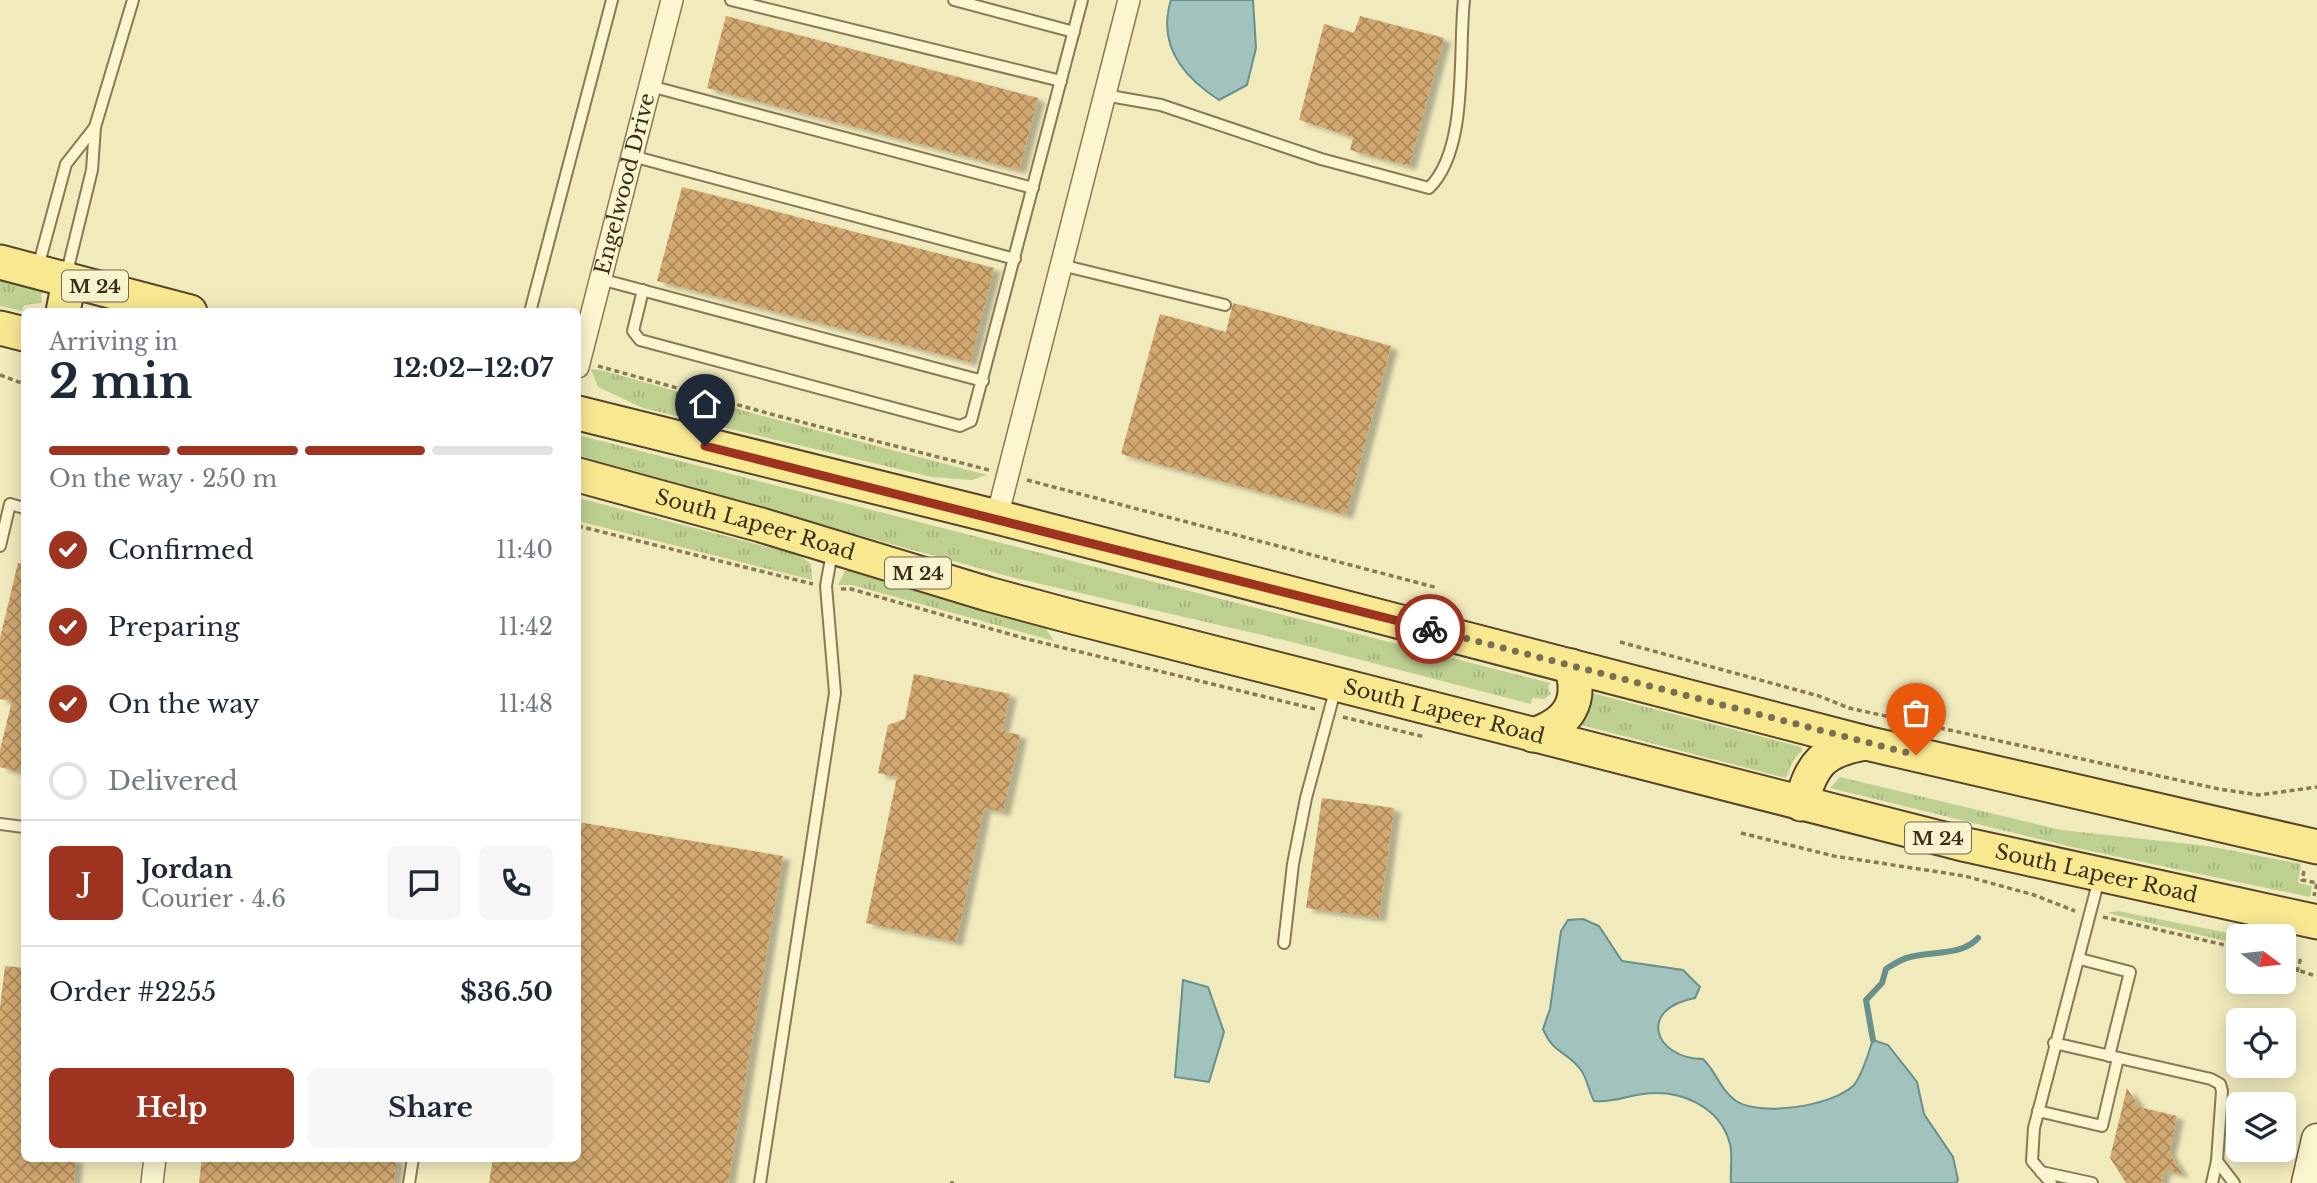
<!DOCTYPE html>
<meta charset="utf-8">
<style>
body{margin:0;font-family:"Libre Baskerville",serif;background:#f6f6f7;color:#1f2937;height:100vh;display:flex;flex-direction:column;font-size:26px;white-space:nowrap}
*{box-sizing:border-box;margin:0}
p{font-size:23px;color:#747a83}
.icon{flex:none;width:38px;height:38px;fill:none;stroke:currentColor;stroke-width:2;stroke-linecap:round;stroke-linejoin:round}
.map{position:relative;flex:1;overflow:hidden}
.sheet{position:absolute;left:21px;top:308px;width:560px;height:854px;display:flex;flex-direction:column;background:#fff;border-radius:10px;box-shadow:0 4px 18px #0003}
.sheet>*{flex:none}
.needle{width:46px;rotate:105deg}
.buttons{position:absolute;left:2226px;top:924px;display:grid;gap:14px}
.buttons a{display:grid;place-items:center;width:70px;height:70px;border-radius:10px;background:#fff;box-shadow:0 4px 18px #0003;font-size:35px}
.pin{position:absolute;display:grid;place-items:center;width:60px;height:60px;color:#fff;margin:-72px -30px;border-radius:50% 50% 50% 0;rotate:-45deg;box-shadow:0 0 7px #0007}
.pin .icon{rotate:45deg}
.courier{position:absolute;display:grid;place-items:center;width:70px;height:70px;margin:-35px;border:5px solid #9e3320;border-radius:50%;background:#fff;color:#222;box-shadow:0 2px 9px #0007}
.headline em{font-style:normal;font-weight:800}
.headline div{display:flex;flex-direction:column-reverse}
.headline{display:flex;align-items:center;justify-content:space-between;height:119px;padding:0 28px}
h1{font-size:46px;font-weight:800;line-height:52px}
.bar{display:grid;grid-template-columns:repeat(4,1fr);gap:10px 7px;align-content:center;height:84px;padding:0 28px}
.bar i{height:9px;border-radius:5px;background:#e0e1e3}
.bar .active{background:#9e3320}
.bar p{grid-column:span 4}
.line{display:flex;align-items:center;gap:18px;padding:0 28px;border-top:2px solid #e0e1e3}
.line div{flex:1}
.round{display:grid;place-items:center;flex:none;width:74px;height:74px;border-radius:10px;background:#f6f6f7}
ol{padding:0 28px;list-style:none}
li{display:flex;align-items:center;gap:21px;height:77px}
li p{margin-inline-start:auto}
li .icon{padding:7px;border-radius:50%;background:#9e3320;color:#fff;stroke-width:4}
li:last-child{color:#747a83}
li i{width:38px;height:38px;border:4px solid #e0e1e3;border-radius:50%}
.button{display:flex;gap:14px;margin-top:auto;padding:14px 28px}
.button a{flex:1;height:80px;border-radius:10px;background:#9e3320;color:#fff;font-size:28px;font-weight:800;line-height:80px;text-align:center}
.button a+a{background:#f6f6f7;color:#1f2937}
.map>svg:first-child{display:block}
</style>
<div class="map">
<svg width="2317" height="1183" viewBox="0 0 2317 1183">
<defs>
<pattern id="grass-tufts" width="24" height="20" patternUnits="userSpaceOnUse" patternTransform="scale(1.75)"><rect width="24" height="20" fill="#bed090"/><path d="M3 7l-1-3M5 7V3M7 7l1-3M15 17l-1-3M17 17v-4M19 17l1-3" fill="none" stroke="#a4b37c"/></pattern>
<pattern id="building-cross-hatch" width="8" height="8" patternUnits="userSpaceOnUse" patternTransform="scale(1.75)"><rect width="8" height="8" fill="#d2a86f"/><path d="M0 0l8 8M0 8l8-8" fill="none" stroke="#ab895a"/></pattern>
<filter id="shadow"><feDropShadow dx="7" dy="4" stdDeviation="2" flood-color="#0004"/></filter>
</defs>
<rect width="100%" height="100%" fill="#f1eabd"/>
<!-- grass -->
<g fill="url(#grass-tufts)">
<polygon points="0,278 46,290 41,294 42,303 24,305 22,311 0,306"/>
<polygon points="591,369 605,371 759,415 987,475 972,480 932,477 643,408 598,387"/>
<polygon points="578,435 1550,683 1548,688 1551,694 1544,699 1532,698 1531,704 1288,641 1015,578 578,458"/>
<polygon points="578,498 799,555 811,564 812,580 578,521"/>
<polygon points="845,571 856,571 1046,629 1054,641 852,585 838,585"/>
<polygon points="1592,693 1801,747 1803,750 1794,759 1786,778 1581,725"/>
<polygon points="1840,777 2061,830 2208,846 2301,864 2298,883 2312,886 2310,897 2076,848 1830,788"/>
<polygon points="2118,911 2228,933 2242,936 2238,936 2238,944 2107,913"/>
</g>
<!-- water -->
<g fill="#a1c2bd" stroke="#68908c" stroke-width="2">
<path d="M1171,0H1253L1256,48L1247,85L1219,100C1183,77 1157,45 1171,0Z"/>
<path d="M1583,919L1599,926L1622,961L1683,970L1700,987L1695,998C1636,1009 1655,1059 1703,1059C1716,1071 1720,1090 1736,1101C1761,1117 1833,1106 1854,1085C1863,1074 1868,1053 1873,1040L1888,1045L1917,1082L1924,1114L1953,1157L1958,1180L1956,1183H1731C1730,1171 1733,1156 1730,1144C1720,1106 1680,1089 1643,1094C1626,1096 1612,1103 1594,1101C1589,1092 1587,1078 1581,1070C1566,1050 1554,1055 1543,1029L1550,1009L1561,931L1568,920Z"/>
<polygon points="1183,980 1208,987 1224,1032 1209,1082 1175,1077"/>
</g>
<g fill="none" stroke-linecap="round" stroke-linejoin="round">
<!-- stream -->
<path stroke="#68908c" stroke-width="6" d="M1873,1040L1866,1000L1882,983L1886,969C1894,964 1901,959 1910,957C1932,951 1962,956 1978,938"/>
</g>
<!-- building -->
<g fill="url(#building-cross-hatch)" filter="url(#shadow)">
<polygon points="726,16 1038,98 1019,170 707,88"/>
<polygon points="1360,16 1444,38 1409,166 1350,150 1353,137 1299,120 1324,24 1354,33"/>
<polygon points="682,187 994,268 970,362 657,281"/>
<polygon points="1233,303 1391,346 1346,515 1121,454 1160,314 1226,332"/>
<polygon points="18,563 24,563 24,773 0,767 0,750 12,701 0,699 0,638"/>
<polygon points="914,674 1010,694 1002,731 1020,735 1003,812 984,808 956,942 866,923 897,777 878,773 888,725 905,719"/>
<polygon points="1322,798 1394,808 1379,918 1306,908"/>
<polygon points="578,822 783,856 728,1183 489,1183 493,1158 578,1158"/>
<polygon points="5,966 24,968 24,1158 76,1158 74,1183 0,1183 0,1008"/>
<polygon points="2127,1088 2139,1107 2177,1116 2169,1153 2182,1174 2164,1170 2161,1183 2126,1183 2110,1158"/>
<polygon points="202,1158 397,1158 394,1183 199,1183"/>
</g>
<g fill="none" stroke-linecap="round" stroke-linejoin="round">
<!-- service casing -->
<g stroke="#8a7955" stroke-width="14">
<g id="service">
<polyline points="731,0 1061,81"/>
<polyline points="954,0 1074,32"/>
<polyline points="650,86 1033,188"/>
<path d="M1104,95L1161,105L1321,159L1429,188C1469,149 1458,53 1464,0"/>
<polyline points="95,127 133,0"/>
<polyline points="632,156 1015,259"/>
<polyline points="1061,265 1225,305"/>
<polyline points="38,267 66,164 95,127 92,170 66,276"/>
<polyline points="600,279 983,381"/>
<polyline points="643,290 633,331 640,340 960,426 971,421 1082,0"/>
<polyline points="530,312 612,0"/>
<polyline points="0,546 10,504 24,508"/>
<polyline points="0,824 24,827"/>
<polyline points="1284,943 1293,864 1306,798 1336,687"/>
<polyline points="2080,959 2130,972 2109,1056"/>
<polyline points="2054,1043 2211,1079 2220,1084 2222,1091 2217,1161 2212,1183"/>
<polyline points="2038,1111 2102,1126 2118,1058"/>
<polyline points="2217,1161 2234,1183"/>
<polyline points="2041,1172 2092,1183"/>
<polyline points="409,1183 413,1158"/>
<polyline points="760,1183 835,693 826,586 832,552"/>
<polyline points="2051,1183 2032,1161 2034,1128 2099,879"/>
</g>
</g>
<!-- minor casing -->
<g stroke="#8a7955" stroke-width="24">
<g id="minor">
<path id="s1" d="M578,367L672,0"/>
<polyline points="997,517 1129,0"/>
<polyline points="152,1183 155,1158"/>
</g>
</g>
<!-- secondary casing -->
<g stroke="#6c5a38" stroke-width="33">
<polyline id="secondary" points="2307,1183 2317,1139"/>
</g>
<!-- primary casing -->
<g stroke="#57462a" stroke-width="37">
<g id="primary">
<polyline points="0,262 190,312"/>
<polyline points="63,312 67,291 65,278"/>
<polyline points="0,328 24,334"/>
<polyline points="578,413 997,517 1866,743 2317,847"/>
<path id="s2" d="M578,475L761,525L988,594L1077,618L1967,845L2317,922"/>
<path d="M1533,735C1568,724 1583,702 1571,666"/>
<path d="M1801,804C1812,763 1823,750 1866,743"/>
</g>
</g>
<!-- path -->
<g stroke="#8a7955" stroke-width="3.5" stroke-dasharray="5 3.5" stroke-linecap="butt">
<polyline points="598,366 778,416 989,470"/>
<polyline points="0,375 24,384"/>
<polyline points="1027,480 1438,588"/>
<polyline points="578,526 813,584"/>
<polyline points="841,589 851,589 1027,639 1315,709"/>
<polyline points="1620,642 1819,696 1849,708 2219,789 2259,795 2317,787"/>
<polyline points="1343,717 1425,737"/>
<polyline points="1741,833 1834,856 1965,876 2034,895 2075,911"/>
<polyline points="2304,871 2302,880 2317,883 2314,896"/>
<polyline points="2103,917 2238,948"/>
<polyline points="2284,966 2313,975"/>
<polyline points="2297,972 2301,957"/>
<polyline points="952,1183 952,1181"/>
</g>
<!-- service -->
<use href="#service" stroke="#fbf5d0" stroke-width="10"/>
<!-- minor -->
<use href="#minor" stroke="#fbf5d0" stroke-width="21"/>
<!-- secondary -->
<use href="#secondary" stroke="#fbf5d0" stroke-width="30"/>
<!-- primary -->
<use href="#primary" stroke="#f8e890" stroke-width="33"/>
</g>
<g fill="none" stroke-linecap="round" stroke-linejoin="round">
<!-- done -->
<polyline stroke="#797054" stroke-width="7" stroke-dasharray="0 12.6" points="1430,629 1916,755"/>
<!-- route -->
<polyline stroke="#9e3320" stroke-width="9" points="705,446 1430,629"/>
</g>
<g text-anchor="middle" dominant-baseline="central" stroke-width="6" stroke-linejoin="round" paint-order="stroke">
<!-- shield labels -->
<g fill="#f8f2cd" stroke="#726950" stroke-width="2">
<rect x="62" y="270.5" width="66" height="31" rx="5"/>
<rect x="885" y="557.5" width="66" height="31" rx="5"/>
<rect x="1905" y="822.5" width="66" height="31" rx="5"/>
</g>
<g font-size="19" font-weight="bold" fill="#382e1b">
<text x="95" y="286">M 24</text>
<text x="918" y="573">M 24</text>
<text x="1938" y="838">M 24</text>
</g>
<!-- street labels -->
<g font-size="21" fill="#382e1b" stroke="#f8f2cd">
<text stroke="none"><textPath href="#s1" startOffset="189">Engelwood Drive</textPath></text>
<text stroke="none"><textPath href="#s2" startOffset="184">South Lapeer Road</textPath></text>
<text stroke="none"><textPath href="#s2" startOffset="898">South Lapeer Road</textPath></text>
<text stroke="none"><textPath href="#s2" startOffset="1570">South Lapeer Road</textPath></text>
</g>
</g>
</svg>
<div class="buttons">
<a><svg class="needle" viewBox="-14 -14 28 28"><path d="M0-13l5 13h-10z" fill="#e53935"/><path d="M0 13l5-13h-10z" fill="#747a83"/></svg></a>
<a><svg class="icon" aria-label="locate" viewBox="0 0 24 24"><circle cx="12" cy="12" r="6"/><path d="M12 2v4M12 18v4M2 12h4M18 12h4"/></svg></a>
<a><svg class="icon" aria-label="layers" viewBox="0 0 24 24"><path d="M12 4l9 5-9 5-9-5zM3 14l9 5 9-5"/></svg></a>
</div>
<div class="pin" style="left:1916px;top:755px;background:#ea580c"><svg class="icon" aria-label="bag" viewBox="0 0 24 24"><path d="M5 8h14l-1 12H6zM9 8a3 3 0 0 1 6 0"/></svg></div>
<div class="pin" style="left:705px;top:446px;background:#1f2937"><svg class="icon" aria-label="home" viewBox="0 0 24 24"><path d="M3 11l9-7 9 7M6 9v11h12V9"/></svg></div>
<div class="courier" style="left:1430px;top:629px"><svg class="icon" aria-label="bike" viewBox="0 0 24 24"><circle cx="6" cy="16" r="4"/><circle cx="18" cy="16" r="4"/><path d="M6 16l4-8h5l3 8M10 8l3 8H6M13 5h3"/></svg></div>
<section class="sheet">
<div class="headline"><div><h1>2 min</h1><p>Arriving in</p></div><em>12:02–12:07</em></div>
<div class="bar"><i class="active"></i><i class="active"></i><i class="active"></i><i></i><p>On the way · 250 m</p></div>
<ol>
<li><svg class="icon" aria-label="check" viewBox="0 0 24 24"><path d="M5 12l5 5 9-10"/></svg>Confirmed<p>11:40</p></li>
<li><svg class="icon" aria-label="check" viewBox="0 0 24 24"><path d="M5 12l5 5 9-10"/></svg>Preparing<p>11:42</p></li>
<li><svg class="icon" aria-label="check" viewBox="0 0 24 24"><path d="M5 12l5 5 9-10"/></svg>On the way<p>11:48</p></li>
<li><i></i>Delivered</li>
</ol>
<div class="line" style="height:126px"><b class="round" style="background:#9e3320;color:#fff">J</b><div><b>Jordan</b><p>Courier · 4.6</p></div><a class="round"><svg class="icon" aria-label="chat" viewBox="0 0 24 24"><path d="M4 5h16v11H9l-5 4z"/></svg></a><a class="round"><svg class="icon" aria-label="phone" viewBox="0 0 24 24"><path d="M5 4h4l2 5-3 2q2 4 5 5l2-3 5 2v4C11 20 4 13 5 4z"/></svg></a></div>
<div class="line" style="height:91px"><div>Order #2255</div><b>$36.50</b></div>
<div class="button"><a>Help</a><a>Share</a></div>
</section>
</div>
